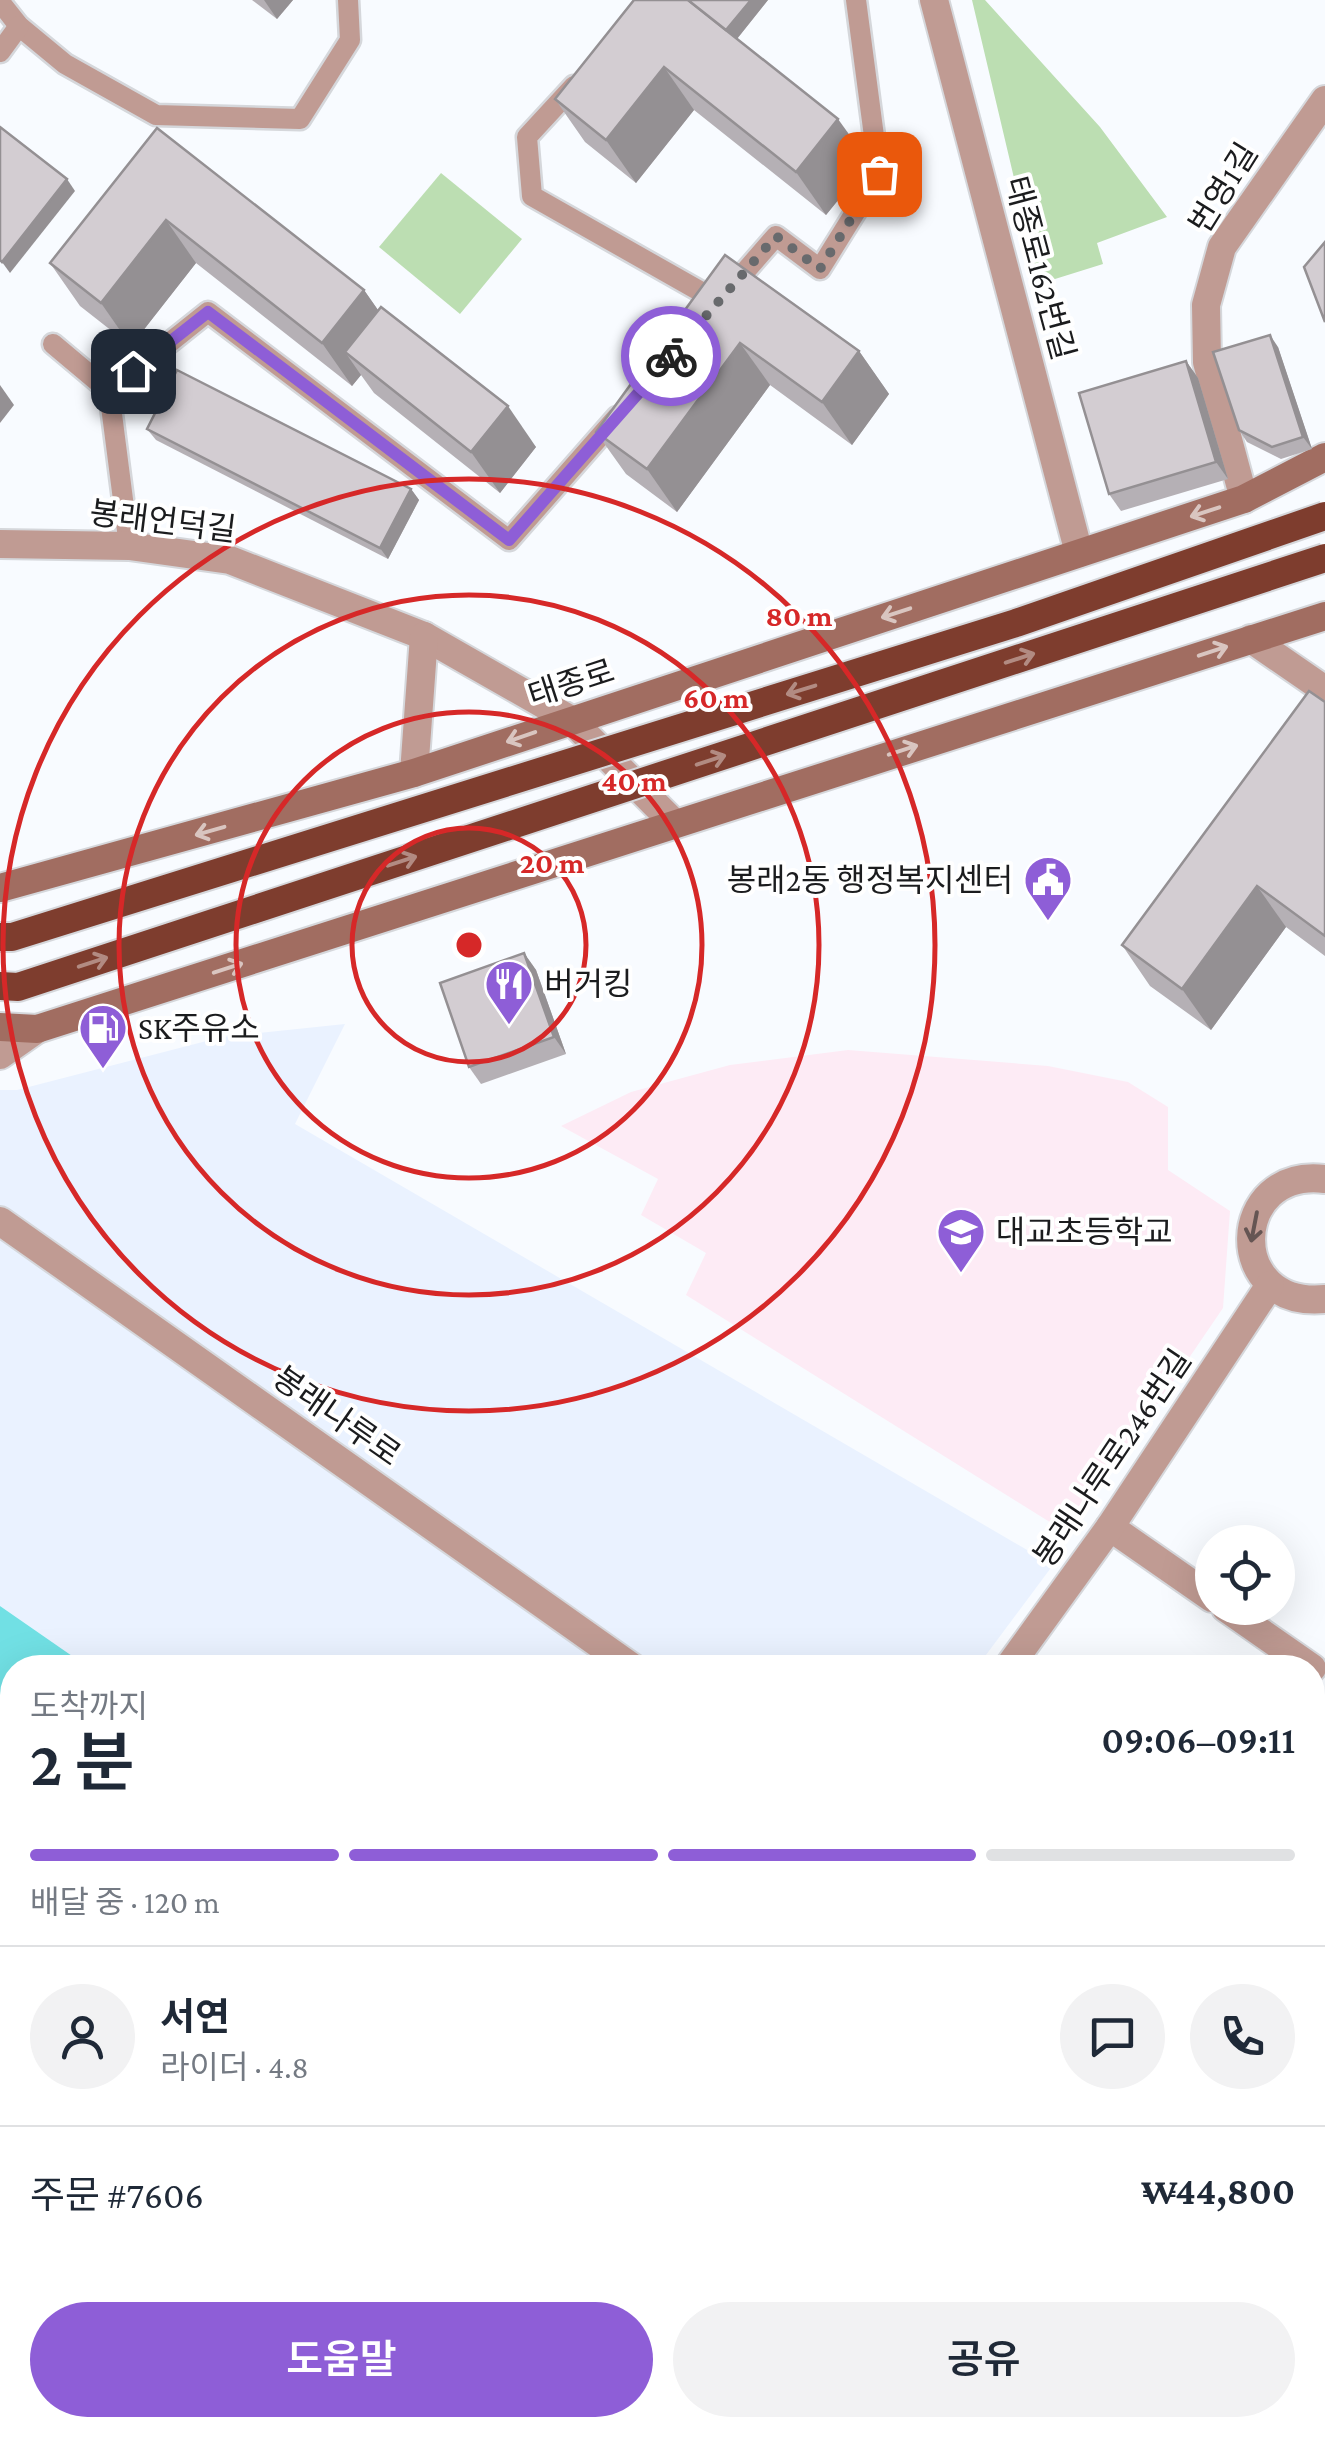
<!DOCTYPE html>
<html lang="ko">
<meta charset="utf-8">
<style>
body{margin:0;font-family:"Crimson Pro","Noto Sans KR",serif;background:#f2f2f3;color:#1f2937;height:100vh;display:flex;flex-direction:column;font-size:38px;white-space:nowrap}
*{box-sizing:border-box;margin:0}
p{font-size:32px;color:#747a83}
.icon{flex:none;width:55px;height:55px;fill:none;stroke:currentColor;stroke-width:2;stroke-linecap:round;stroke-linejoin:round}
.map{position:relative;flex:1;overflow:hidden}
.panel{position:absolute;left:0px;top:1655px;width:1325px;height:782px;display:flex;flex-direction:column;background:#fff;border-radius:40px 40px 0 0;box-shadow:0 10px 40px #0002}
.panel>*{flex:none}
.fabs{position:absolute;left:1195px;top:1525px;display:grid;gap:20px}
.fabs a{display:grid;place-items:center;width:100px;height:100px;border-radius:50%;background:#fff;box-shadow:0 10px 40px #0002;font-size:50px}
.pin{position:absolute;display:grid;place-items:center;width:85px;height:85px;color:#fff;margin:-42px;border-radius:20px;box-shadow:0 5px 15px #0006}
.courier{position:absolute;display:grid;place-items:center;width:100px;height:100px;margin:-50px;border:8px solid #8e5ed7;border-radius:50%;background:#fff;color:#222;box-shadow:0 2px 12px #0007}
.summary em{font-style:normal;font-weight:600}
.summary div{display:flex;flex-direction:column-reverse}
.summary{display:flex;align-items:center;justify-content:space-between;height:170px;padding:0 30px}
h1{font-size:65px;font-weight:600;line-height:75px}
.bar{display:grid;grid-template-columns:repeat(4,1fr);gap:15px 10px;align-content:center;height:120px;padding:0 30px}
.bar i{height:12px;border-radius:8px;background:#e0e1e3}
.bar .on{background:#8e5ed7}
.bar p{grid-column:span 4}
.line{display:flex;align-items:center;gap:25px;padding:0 30px;border-top:2px solid #e0e1e3}
.line div{flex:1}
.round{display:grid;place-items:center;flex:none;width:105px;height:105px;border-radius:52px;background:#f2f2f3}
.action{display:flex;gap:20px;margin-top:auto;padding:20px 30px}
.action a{flex:1;height:115px;border-radius:60px;background:#8e5ed7;color:#fff;font-size:40px;font-weight:600;line-height:115px;text-align:center}
.action a+a{background:#f2f2f3;color:#1f2937}
.map>svg:first-child{display:block}
</style>
<div class="map">
<svg width="1325" height="2437" viewBox="0 0 1325 2437">
<rect width="100%" height="100%" fill="#f8fbff"/>
<!-- built -->
<g fill="#eaf2ff">
<polygon points="345,1024 295,1124 1053,1565 977,1667 88,1667 0,1606 0,1090 17,1090 222,1037"/>
<polygon points="1313,2190 1325,2199 1325,2437 426,2437 408,2425 1312,2425"/>
</g>
<!-- education -->
<polygon fill="#fdebf5" points="848,1050 1048,1066 1128,1082 1168,1107 1168,1170 1230,1211 1223,1308 1069,1534 686,1295 706,1253 641,1215 658,1179 561,1126 631,1092 730,1065"/>
<!-- green -->
<g fill="#bcdeb2">
<polygon points="972,0 985,0 1100,127 1167,217 1097,243 1103,264 1039,284"/>
<polygon points="441,173 522,239 460,314 379,247"/>
</g>
<!-- water -->
<polygon fill="#71e0e4" points="0,1606 88,1667 12,1668 12,2425 408,2425 426,2437 0,2437"/>
<g fill="none" stroke-linecap="round" stroke-linejoin="round">
<!-- service casing -->
<g stroke="#d5d7db" stroke-width="25">
<g id="service">
<polyline points="0,2 19,26 65,64 156,115 300,119 350,40 348,0"/>
<polyline points="0,52 19,26"/>
<polyline points="574,86 527,137 532,196 719,302"/>
<polyline points="729,290 776,236 820,269 879,174 856,0"/>
<polyline points="53,344 109,391 129,546"/>
<polyline points="109,391 208,312 509,540 617,417"/>
</g>
</g>
<!-- minor casing -->
<g stroke="#d5d7db" stroke-width="32">
<g id="minor">
<polyline points="1244,499 1207,362 1206,305 1222,247 1325,100"/>
<polyline points="1251,639 1325,690"/>
<path d="M1325,1179C1229,1167 1224,1309 1325,1299"/>
<polyline points="1110,1527 1212,1598"/>
<polyline points="1226,1608 1312,1668"/>
<polyline points="1008,1668 1110,1527 1270,1285"/>
<polyline points="1312,1788 1325,1770"/>
</g>
</g>
<!-- tertiary casing -->
<g stroke="#d5d7db" stroke-width="32">
<g id="tertiary">
<polyline points="934,0 1079,553"/>
<polyline points="0,544 129,546 230,560 424,636 571,720 674,823"/>
<polyline points="414,773 424,636"/>
<polyline points="0,1055 37,1029"/>
<polyline points="0,1221 633,1668"/>
<polyline points="1312,2154 1325,2163"/>
</g>
</g>
<!-- secondary casing -->
<g stroke="#d5d7db" stroke-width="32">
<g id="secondary">
<polyline points="0,888 414,773 1244,499 1325,457"/>
<polyline points="0,1027 37,1029 1325,616"/>
</g>
</g>
<!-- service -->
<use href="#service" stroke="#c09b93" stroke-width="20"/>
<!-- minor -->
<use href="#minor" stroke="#c09b93" stroke-width="28"/>
<!-- tertiary -->
<use href="#tertiary" stroke="#c09b93" stroke-width="28"/>
<!-- secondary -->
<use href="#secondary" stroke="#a16d61" stroke-width="28"/>
<!-- trunk-bridge casing -->
<g stroke="#d5d7db" stroke-width="32" stroke-linecap="butt">
<g id="trunk-bridge">
<polyline points="0,937 12,937 1016,623 1325,516"/>
<polyline points="0,986 18,987 1325,558"/>
</g>
</g>
<!-- trunk-bridge -->
<use href="#trunk-bridge" stroke="#7e3d2e" stroke-width="28"/>
</g>
<!-- wall -->
<g fill="#b5b0b5">
<polygon points="252,0 293,0 277,19"/>
<polygon points="633,0 768,0 737,39 869,162 826,215 694,110 636,183 585,142 555,99"/>
<polygon points="157,128 364,290 378,310 536,447 500,493 374,393 361,375 352,386 196,263 131,346 80,306 50,263"/>
<polygon points="725,255 859,351 889,394 852,445 770,385 677,512 626,474 596,432"/>
<polygon points="1278,347 1312,449 1281,459 1247,442 1239,430"/>
<polygon points="1186,361 1198,378 1228,479 1121,511 1109,494"/>
<polygon points="147,429 411,489 419,500 388,559 156,440"/>
<polygon points="1325,702 1325,956 1286,927 1211,1030 1150,986 1122,945"/>
<polygon points="524,953 536,970 566,1054 481,1084 469,1067"/>
</g>
<!-- shaded-wall -->
<g fill="#949093">
<polygon points="264,0 293,0 277,19"/>
<polygon points="751,0 768,0 728,50 720,39"/>
<polygon points="664,67 694,110 636,183 606,140"/>
<polygon points="838,119 869,162 826,215 796,172"/>
<polygon points="67,179 75,191 10,273 2,262"/>
<polygon points="166,220 196,263 131,346 101,303"/>
<polygon points="364,290 394,333 345,352 361,375 352,386 322,343"/>
<polygon points="1270,335 1278,347 1312,449 1303,437"/>
<polygon points="740,343 770,385 677,512 647,469"/>
<polygon points="859,351 889,394 852,445 822,402"/>
<polygon points="1186,361 1198,378 1228,479 1216,462"/>
<polygon points="0,385 14,405 0,423"/>
<polygon points="508,406 536,447 500,493 471,452"/>
<polygon points="411,489 419,500 388,559 380,548"/>
<polygon points="1257,886 1286,927 1211,1030 1182,989"/>
<polygon points="524,953 536,970 566,1054 554,1037"/>
</g>
<!-- building -->
<g fill="#d3cdd2" stroke="#949093" stroke-width="2.5">
<polygon points="634,0 688,0 838,119 796,172 664,67 606,140 555,99"/>
<polygon points="688,0 751,0 726,30"/>
<polygon points="0,127 67,179 2,262 0,260"/>
<polygon points="157,128 364,290 322,343 166,220 101,303 50,263"/>
<polygon points="1325,242 1325,322 1304,267"/>
<polygon points="725,255 859,351 822,402 740,343 647,469 596,432"/>
<polygon points="381,307 508,406 471,452 345,352"/>
<polygon points="1270,335 1303,437 1272,447 1239,430 1213,352"/>
<polygon points="1186,361 1216,462 1109,494 1079,393"/>
<polygon points="177,370 411,489 380,548 147,429"/>
<polygon points="1309,691 1325,702 1325,936 1257,886 1182,989 1122,945"/>
<polygon points="524,953 554,1037 469,1067 440,983"/>
</g>
<!-- one-way arrows -->
<defs><path id="oneway-shaft" d="M-6 0H5M1.5-3L5.5 0L1.5 3" fill="none" stroke-width="1.6" stroke-linecap="round" stroke-linejoin="round" transform="scale(2.5)"/></defs>
<g stroke="#d9c5c0">
<use href="#oneway-shaft" transform="translate(1205 512) rotate(162)"/>
<use href="#oneway-shaft" transform="translate(896 613) rotate(162)"/>
<use href="#oneway-shaft" transform="translate(1213 651) rotate(-18)"/>
<use href="#oneway-shaft" transform="translate(521 737) rotate(161)"/>
<use href="#oneway-shaft" transform="translate(903 750) rotate(-18)"/>
<use href="#oneway-shaft" transform="translate(210 831) rotate(164)"/>
<use href="#oneway-shaft" transform="translate(228 968) rotate(-18)"/>
</g>
<g stroke="#b28b82">
<use href="#oneway-shaft" transform="translate(1020 658) rotate(-18)"/>
<use href="#oneway-shaft" transform="translate(801 690) rotate(163)"/>
<use href="#oneway-shaft" transform="translate(711 760) rotate(-18)"/>
<use href="#oneway-shaft" transform="translate(402 861) rotate(-18)"/>
<use href="#oneway-shaft" transform="translate(93 962) rotate(-18)"/>
</g>
<use stroke="#655553" href="#oneway-shaft" transform="translate(1254 1227) rotate(101)"/>
<g fill="none" stroke-linecap="round" stroke-linejoin="round">
<!-- done -->
<polyline stroke="#686a6d" stroke-width="10" stroke-dasharray="0 18" points="671,356 776,236 820,269 879,174"/>
<!-- route -->
<polyline stroke="#8e5ed7" stroke-width="12" points="133,371 208,312 509,540 671,356"/>
</g>
<!-- distance rings -->
<g fill="none" stroke="#d62828" stroke-width="5">
<circle cx="469" cy="945" r="117"/>
<circle cx="469" cy="945" r="233"/>
<circle cx="469" cy="945" r="350"/>
<circle cx="469" cy="945" r="466"/>
</g>
<!-- icons -->
<defs>
<g id="civic-pin" transform="scale(2.5)"><path d="M0 17L-7.5 6A9.5 9.5 0 1 1 7.5 6Z" fill="#8e5ed7" stroke="#fff"/><path d="M-.6-6.5H3V-4.5H.6V-3L4-1V1h2V6H-6V1h2V-1L-.6-3ZM-1.2 2.5V6h2.4V2.5Z" fill="#fff"/></g>
<g id="restaurant-pin" transform="scale(2.5)"><path d="M0 17L-7.5 6A9.5 9.5 0 1 1 7.5 6Z" fill="#8e5ed7" stroke="#fff"/><path d="M-5-6h1v4h1v-4h1v4h1v-4h1v5L-1.5 .5V6h-2V.5L-5-1ZM5-6V6H3V1.5H1.5Q1.5-4 5-6Z" fill="#fff"/></g>
<g id="fuel-pin" transform="scale(2.5)"><path d="M0 17L-7.5 6A9.5 9.5 0 1 1 7.5 6Z" fill="#8e5ed7" stroke="#fff"/><path d="M-5.5-6h7V0h2V4h1.3V-2.5L3-4.5l.8-.8L6-3V5H2.5V1h-1V6h-7ZM-4.2-4.7v3.2H.2V-4.7Z" fill="#fff"/></g>
<g id="school-pin" transform="scale(2.5)"><path d="M0 17L-7.5 6A9.5 9.5 0 1 1 7.5 6Z" fill="#8e5ed7" stroke="#fff"/><path d="M0-5L7-2L0 1L-7-2ZM-4 1L0 2.5L4 1V4Q0 6-4 4Z" fill="#fff"/></g>
</defs>
<g fill-rule="evenodd">
<use href="#civic-pin" x="1048" y="880"/>
<use href="#restaurant-pin" x="509" y="984"/>
<use href="#fuel-pin" x="103" y="1028"/>
<use href="#school-pin" x="961" y="1232"/>
</g>
<g text-anchor="middle" dominant-baseline="central" stroke-width="8" stroke-linejoin="round" paint-order="stroke">
<!-- street labels -->
<g font-size="32" fill="#1b1c1e" stroke="#fff">
<text transform="translate(1223 188) rotate(-58)">번영1길</text>
<text transform="translate(1040 268) rotate(75)">태종로162번길</text>
<text transform="translate(163 521) rotate(7)">봉래언덕길</text>
<text transform="translate(571 683) rotate(-18)">태종로</text>
<text transform="translate(337 1416) rotate(35)">봉래나루로</text>
<text transform="translate(1112 1458) rotate(-56)">봉래나루로246번길</text>
</g>
<!-- poi labels -->
<g font-size="32" fill="#1b1c1e" stroke="#fff" text-anchor="start">
<text x="1013" y="880" text-anchor="end">봉래2동 행정복지센터</text>
<text x="544" y="984">버거킹</text>
<text x="138" y="1028">SK주유소</text>
<text x="996" y="1232">대교초등학교</text>
</g>
</g>
<circle cx="469" cy="945" r="15" fill="#d62828" stroke="#fff" stroke-width="5"/>
<g font-size="30" text-anchor="middle" font-weight="bold" fill="#d62828" stroke="#fff" stroke-width="8" stroke-linejoin="round" paint-order="stroke">
<text x="799" y="626">80 m</text>
<text x="716" y="708">60 m</text>
<text x="634" y="791">40 m</text>
<text x="552" y="873">20 m</text>
</g>
</svg>
<div class="fabs">
<a><svg class="icon" aria-label="locate" viewBox="0 0 24 24"><circle cx="12" cy="12" r="6"/><path d="M12 2v4M12 18v4M2 12h4M18 12h4"/></svg></a>
</div>
<div class="pin" style="left:879px;top:174px;background:#ea580c"><svg class="icon" aria-label="bag" viewBox="0 0 24 24"><path d="M5 8h14l-1 12H6zM9 8a3 3 0 0 1 6 0"/></svg></div>
<div class="pin" style="left:133px;top:371px;background:#1f2937"><svg class="icon" aria-label="home" viewBox="0 0 24 24"><path d="M3 11l9-7 9 7M6 9v11h12V9"/></svg></div>
<div class="courier" style="left:671px;top:356px"><svg class="icon" aria-label="bike" viewBox="0 0 24 24"><circle cx="6" cy="16" r="4"/><circle cx="18" cy="16" r="4"/><path d="M6 16l4-8h5l3 8M10 8l3 8H6M13 5h3"/></svg></div>
<section class="panel">
<div class="summary"><div><h1>2 분</h1><p>도착까지</p></div><em>09:06–09:11</em></div>
<div class="bar"><i class="on"></i><i class="on"></i><i class="on"></i><i></i><p>배달 중 · 120 m</p></div>
<div class="line" style="height:180px"><a class="round"><svg class="icon" aria-label="person" viewBox="0 0 24 24"><circle cx="12" cy="8" r="4"/><path d="M4 21q1-7 8-7t8 7"/></svg></a><div><b>서연</b><p>라이더 · 4.8</p></div><a class="round"><svg class="icon" aria-label="chat" viewBox="0 0 24 24"><path d="M4 5h16v11H9l-5 4z"/></svg></a><a class="round"><svg class="icon" aria-label="phone" viewBox="0 0 24 24"><path d="M5 4h4l2 5-3 2q2 4 5 5l2-3 5 2v4C11 20 4 13 5 4z"/></svg></a></div>
<div class="line" style="height:130px"><div>주문 #7606</div><b>₩44,800</b></div>
<div class="action"><a>도움말</a><a>공유</a></div>
</section>
</div>
